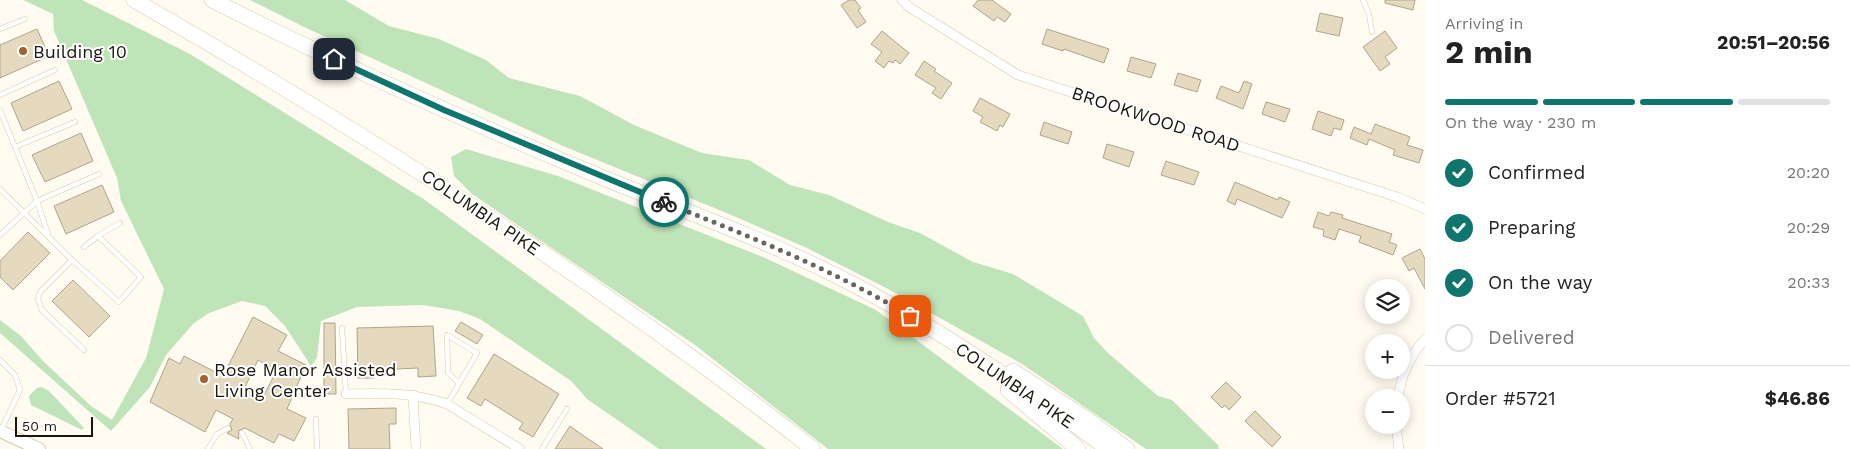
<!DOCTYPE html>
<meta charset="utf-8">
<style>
body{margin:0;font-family:"Work Sans",sans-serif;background:#f2f2f2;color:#222;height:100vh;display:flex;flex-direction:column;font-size:19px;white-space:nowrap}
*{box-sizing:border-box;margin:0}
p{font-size:16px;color:#767676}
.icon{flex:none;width:28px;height:28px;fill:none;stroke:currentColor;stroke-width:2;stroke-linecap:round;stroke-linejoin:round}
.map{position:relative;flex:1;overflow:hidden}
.drawer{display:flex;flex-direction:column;background:#fff;width:425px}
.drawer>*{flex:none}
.buttons{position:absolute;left:1365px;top:279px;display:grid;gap:10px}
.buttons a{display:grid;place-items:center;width:45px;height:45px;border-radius:50%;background:#fff;box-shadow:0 2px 12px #0003;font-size:25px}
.scale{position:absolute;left:15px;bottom:12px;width:78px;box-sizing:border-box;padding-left:5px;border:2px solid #19160c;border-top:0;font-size:14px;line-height:18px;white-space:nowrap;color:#19160c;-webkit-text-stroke:4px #fff;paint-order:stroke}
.pin{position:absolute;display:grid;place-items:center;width:42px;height:42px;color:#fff;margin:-21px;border-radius:10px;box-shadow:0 2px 8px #0006}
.courier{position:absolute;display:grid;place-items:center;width:50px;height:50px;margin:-25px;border:4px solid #0f766e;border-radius:50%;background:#fff;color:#222;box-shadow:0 1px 6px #0007}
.headline em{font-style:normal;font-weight:700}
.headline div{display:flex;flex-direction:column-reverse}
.headline{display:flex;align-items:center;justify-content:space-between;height:85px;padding:0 20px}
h1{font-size:32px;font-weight:700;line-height:38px}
.bar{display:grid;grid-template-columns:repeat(4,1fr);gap:8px 5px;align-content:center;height:60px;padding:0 20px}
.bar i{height:6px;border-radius:4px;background:#e0e0e0}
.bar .on{background:#0f766e}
.bar p{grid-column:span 4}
.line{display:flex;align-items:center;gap:12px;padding:0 20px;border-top:1px solid #e0e0e0}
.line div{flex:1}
ol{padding:0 20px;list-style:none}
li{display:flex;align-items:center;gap:15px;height:55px}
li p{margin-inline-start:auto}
li .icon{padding:5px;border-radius:50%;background:#0f766e;color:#fff;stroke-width:4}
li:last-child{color:#767676}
li i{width:28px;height:28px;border:2px solid #e0e0e0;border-radius:50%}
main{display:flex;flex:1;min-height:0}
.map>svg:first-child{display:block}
</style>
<main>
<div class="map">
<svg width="1425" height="449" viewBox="0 0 1425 449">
<rect width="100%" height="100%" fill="#fffbf0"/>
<!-- green -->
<g fill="#c0e4b9">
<polygon points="23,0 82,0 190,54 425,200 766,449 659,449 587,399 571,381 480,319 459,311 423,305 357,307 321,321 317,358 311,366 285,326 265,306 242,301 209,313 194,323 166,355 150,387 111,431 0,333 0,320 21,336 43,361 91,406 112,420 146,358 164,289 121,201 117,178 54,31 53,14"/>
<polygon points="250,0 345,0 389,26 439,39 486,60 509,78 580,96 634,125 702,153 749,160 790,185 829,195 888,222 920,233 973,262 1013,274 1083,316 1094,338 1108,353 1158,396 1172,400 1218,445 1219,449 1146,449 1022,364 890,290 807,248 729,214 563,146 304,27"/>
<polygon points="466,149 558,176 763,257 876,310 1063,449 828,449 695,345 472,194 454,176 451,157"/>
<polygon points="37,388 42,387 49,391 84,428 82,430 31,405 29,396"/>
</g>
<!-- building -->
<g fill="#e5dac0" stroke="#aea48b" fill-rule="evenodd">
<polygon points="849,0 855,0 861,8 858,10 866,22 857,28 841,5"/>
<polygon points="978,0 992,0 1011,14 1005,22 997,17 994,21 973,6"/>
<polygon points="1385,0 1415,0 1413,10 1385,3"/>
<polygon points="1320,13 1343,18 1339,36 1316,31"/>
<polygon points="37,29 49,56 0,78 0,45"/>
<polygon points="1047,29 1109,49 1104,63 1064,49 1063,51 1042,44"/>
<polygon points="882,31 909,53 900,64 895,60 893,63 889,61 884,68 875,61 882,52 871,44"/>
<polygon points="1385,31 1397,48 1385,57 1390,64 1380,71 1363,47"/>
<polygon points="1131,57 1156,64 1151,78 1127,71"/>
<polygon points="924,61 936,69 934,71 952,83 941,99 932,93 936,88 915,75"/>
<polygon points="1178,73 1201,80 1197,92 1174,85"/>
<polygon points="59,81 72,109 23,131 11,103"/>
<polygon points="1244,81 1252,84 1243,109 1216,98 1221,86 1239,93"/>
<polygon points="980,98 1010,114 1003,127 1000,125 997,131 980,122 983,117 973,111"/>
<polygon points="1266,102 1290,109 1285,122 1262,114"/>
<polygon points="1318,111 1344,120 1341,130 1334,128 1331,136 1312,129"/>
<polygon points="1044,122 1072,132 1068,144 1040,135"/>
<polygon points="1375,124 1410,137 1407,145 1423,150 1419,163 1393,155 1395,150 1369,139 1367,145 1350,138 1354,127 1371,134"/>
<polygon points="81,133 93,161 45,182 32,155"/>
<polygon points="1107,144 1134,152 1129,167 1103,158"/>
<polygon points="1166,161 1199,172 1194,185 1161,175"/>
<polygon points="1235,182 1278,200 1279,197 1290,202 1282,218 1237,199 1235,205 1227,201"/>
<polygon points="102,185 114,212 66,234 54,206"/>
<polygon points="1318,212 1329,216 1331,212 1343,215 1342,218 1392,234 1389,242 1397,245 1393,255 1359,242 1361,236 1339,229 1335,240 1323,236 1324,230 1313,227"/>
<polygon points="28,232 50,253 13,290 0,277 0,261"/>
<polygon points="1420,249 1425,259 1425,289 1414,268 1409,271 1402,258"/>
<polygon points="73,280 110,316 89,337 52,301"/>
<path d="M253,317L287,335L278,351L306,365L287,409L306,418L294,441L279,434L274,443L245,428L238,431L239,439L227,433L232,430L230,424L233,419L216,410L205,432L150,402L169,358L180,364L184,356L223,376ZM258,360L277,370L263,397L245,387Z"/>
<polygon points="461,322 483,335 477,344 455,331"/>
<polygon points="324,323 335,323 336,394 324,394"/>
<polygon points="433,326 436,376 418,377 418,368 374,370 374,378 358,378 357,328"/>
<polygon points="494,354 559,394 533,437 519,429 523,423 485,399 481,406 467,398"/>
<polygon points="1226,382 1241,397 1229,410 1225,405 1222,408 1211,397"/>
<polygon points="396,408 396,424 389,424 390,449 349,449 348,409"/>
<polygon points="1255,411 1281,437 1272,447 1245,421"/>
<polygon points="570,426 581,434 603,449 555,449"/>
</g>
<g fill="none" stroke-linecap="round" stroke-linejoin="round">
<!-- lane casing -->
<g stroke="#d4c9af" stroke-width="5.5">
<g id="lane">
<polyline points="1363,0 1369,14 1372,32"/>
<polyline points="0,29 25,19"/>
<polyline points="0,95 55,70"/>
<polyline points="0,110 37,201 48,234"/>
<polyline points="15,147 75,122"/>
<polyline points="0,189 72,260 119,302 141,277 98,236 120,223"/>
<polyline points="0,235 37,201 99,174"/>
<polyline points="84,247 98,236"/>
<polyline points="72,260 40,292 38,299 42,310 84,350"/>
<polyline points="342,328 346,394"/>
<polyline points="0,360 15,375 20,390 1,430"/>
<polyline points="447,404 477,353 447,335 448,373 459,383"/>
<polyline points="316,419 317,449"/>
<polyline points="242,433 250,449"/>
<polyline points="208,449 217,434 228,428"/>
<polyline points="542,449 567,409"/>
</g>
</g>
<!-- street casing -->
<g stroke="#d4c9af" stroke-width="10">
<g id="street">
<polyline points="902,0 909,7 1018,75 1397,197 1425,209"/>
<path d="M346,394C380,393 413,392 447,404L520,449"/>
<polyline points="413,395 416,449"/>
<path d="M1398,398C1401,375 1410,356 1425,339"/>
<polyline points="1396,425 1399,449"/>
</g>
</g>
<!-- secondary casing -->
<g stroke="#d4c9af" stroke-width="14">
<polyline id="secondary" points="0,431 39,449"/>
</g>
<!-- highway casing -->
<g stroke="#d4c9af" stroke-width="16">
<g id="highway">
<path d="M134,0C369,135 599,281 813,449"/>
<path d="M212,0C337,63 464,120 594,174C673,207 754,235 831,273C928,321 1021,384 1108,449"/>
<polyline points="1013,371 1088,420 1127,449"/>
<polyline points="1008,390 1078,449"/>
</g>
</g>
<!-- lane -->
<use href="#lane" stroke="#fff" stroke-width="4.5"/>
<!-- street -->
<use href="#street" stroke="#fff" stroke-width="9"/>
<!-- secondary -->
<use href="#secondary" stroke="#fff" stroke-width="12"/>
<!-- highway -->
<use href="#highway" stroke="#fff" stroke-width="15"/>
</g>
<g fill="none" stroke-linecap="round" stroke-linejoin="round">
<!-- done -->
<path stroke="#6a665c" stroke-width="5" stroke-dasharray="0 9" d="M664,202C748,236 832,269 910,316"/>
<!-- route -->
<polyline stroke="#0f766e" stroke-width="6" points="334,59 444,110 664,202"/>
</g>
<!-- markers -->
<g fill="#a4622e" stroke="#fff" stroke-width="2">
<circle cx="23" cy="51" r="5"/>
<circle cx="204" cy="379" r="5"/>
</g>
<g text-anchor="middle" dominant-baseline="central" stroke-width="4" stroke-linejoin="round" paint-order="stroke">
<!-- poi labels -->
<g font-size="18" fill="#19160c" stroke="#fff" text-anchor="start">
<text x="33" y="51">Building 10</text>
<text x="214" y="369">Rose Manor Assisted<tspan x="214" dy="21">Living Center</tspan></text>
</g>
<!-- street labels -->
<g font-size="18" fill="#19160c" stroke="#fff">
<text transform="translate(1156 119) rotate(18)">BROOKWOOD ROAD</text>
<text transform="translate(481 212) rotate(34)">COLUMBIA PIKE</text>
<text transform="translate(1015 385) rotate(34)">COLUMBIA PIKE</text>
</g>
</g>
</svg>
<div class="buttons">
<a><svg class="icon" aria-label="layers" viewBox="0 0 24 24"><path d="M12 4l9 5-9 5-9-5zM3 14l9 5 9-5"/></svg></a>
<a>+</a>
<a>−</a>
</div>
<div class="scale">50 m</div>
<div class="pin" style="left:910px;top:316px;background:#ea580c"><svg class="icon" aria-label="bag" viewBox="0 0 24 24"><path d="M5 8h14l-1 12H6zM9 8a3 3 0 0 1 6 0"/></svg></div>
<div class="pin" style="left:334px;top:59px;background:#1f2937"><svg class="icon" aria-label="home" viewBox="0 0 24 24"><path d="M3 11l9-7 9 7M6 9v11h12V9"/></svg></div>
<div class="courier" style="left:664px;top:202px"><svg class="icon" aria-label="bike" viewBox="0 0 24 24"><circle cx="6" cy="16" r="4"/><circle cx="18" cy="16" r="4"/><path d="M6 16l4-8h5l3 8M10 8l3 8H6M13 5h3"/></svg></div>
</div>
<section class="drawer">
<div class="headline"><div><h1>2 min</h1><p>Arriving in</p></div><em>20:51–20:56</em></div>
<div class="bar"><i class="on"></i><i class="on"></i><i class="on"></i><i></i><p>On the way · 230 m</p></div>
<ol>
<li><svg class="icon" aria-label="check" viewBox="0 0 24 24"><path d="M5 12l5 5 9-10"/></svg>Confirmed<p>20:20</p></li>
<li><svg class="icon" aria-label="check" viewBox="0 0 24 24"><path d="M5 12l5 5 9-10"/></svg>Preparing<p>20:29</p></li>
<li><svg class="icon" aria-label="check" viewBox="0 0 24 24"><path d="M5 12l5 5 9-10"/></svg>On the way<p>20:33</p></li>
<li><i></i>Delivered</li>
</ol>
<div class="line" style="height:65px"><div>Order #5721</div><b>$46.86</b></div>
</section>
</main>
